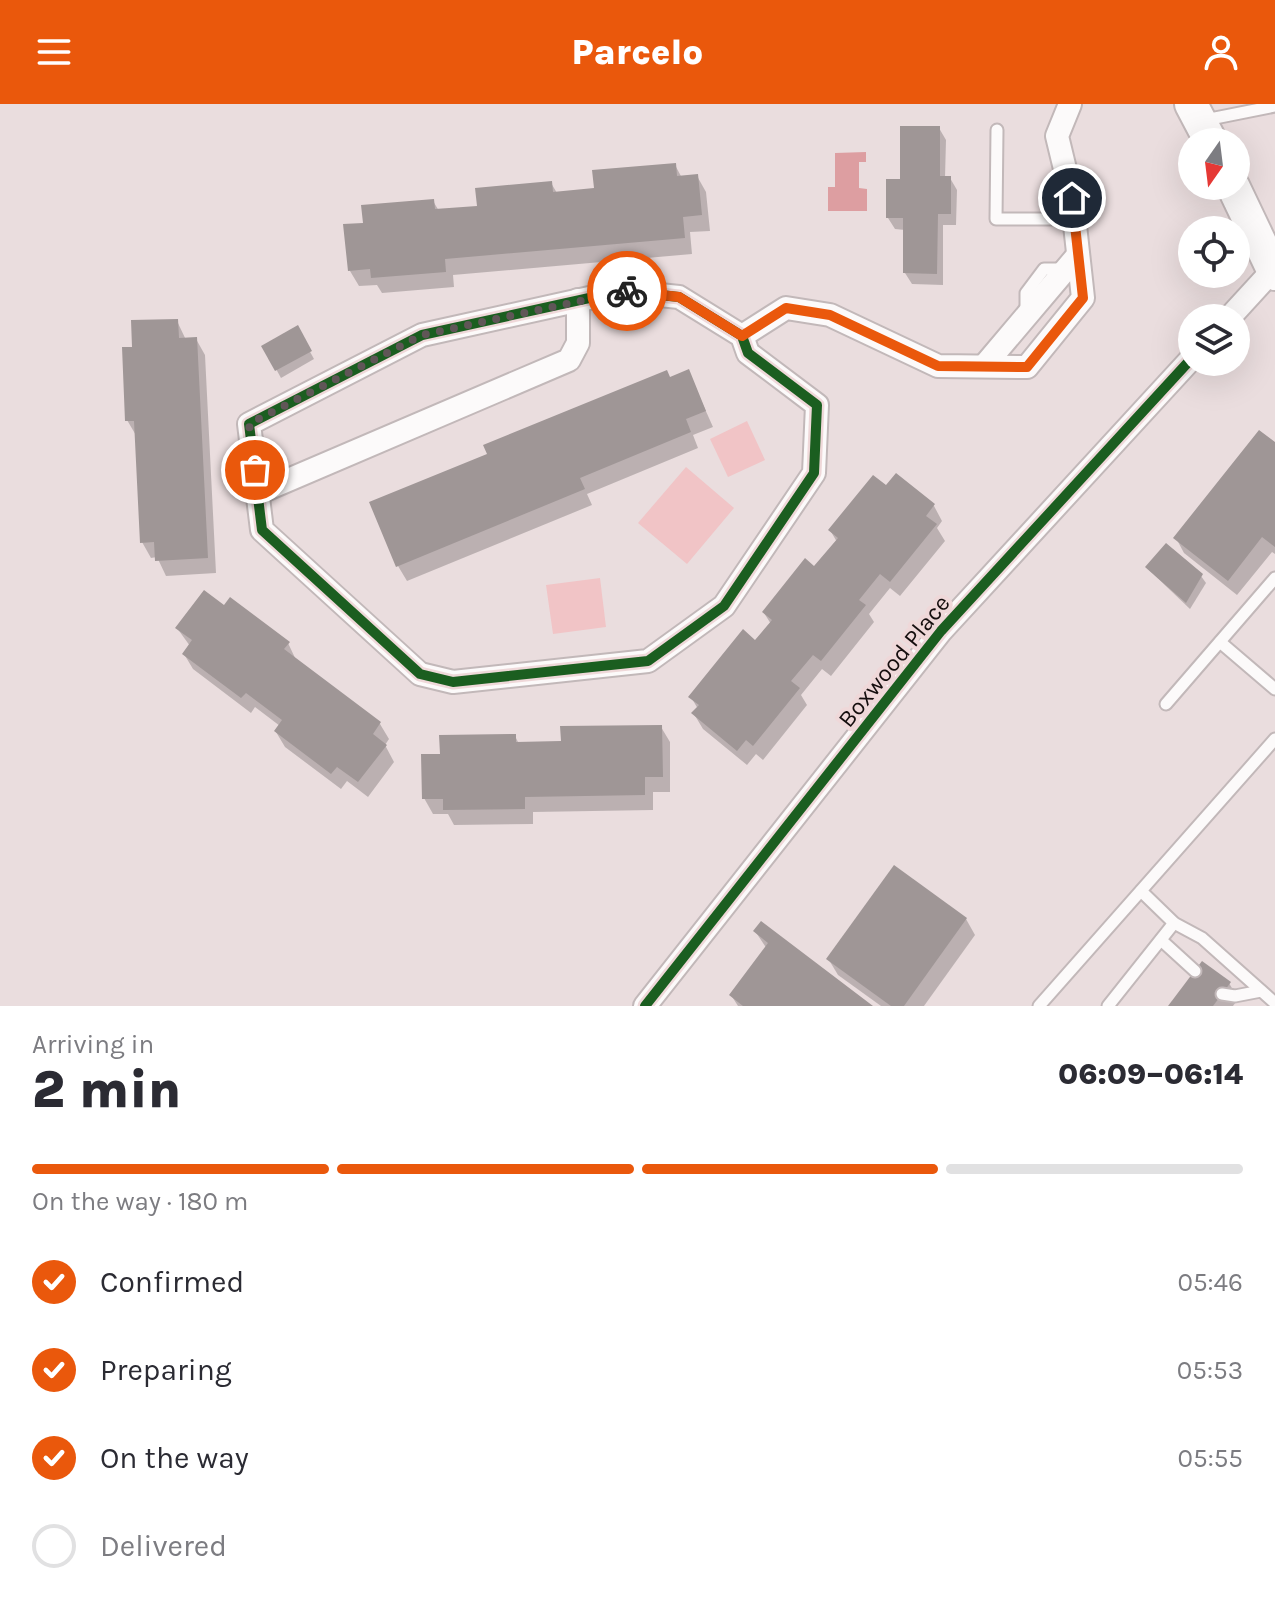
<!DOCTYPE html>
<meta charset="utf-8">
<style>
body{margin:0;font-family:Karla,sans-serif;background:#f2f2f3;color:#2b2b33;height:100vh;display:flex;flex-direction:column;font-size:30px;white-space:nowrap}
*{box-sizing:border-box;margin:0}
p{font-size:26px;color:#7c7c81}
.icon{flex:none;width:44px;height:44px;fill:none;stroke:currentColor;stroke-width:2;stroke-linecap:round;stroke-linejoin:round}
.map{position:relative;height:902px;overflow:hidden}
.side{display:flex;flex-direction:column;background:#fff;flex:1}
.side>*{flex:none}
.needle{width:52px;rotate:194deg}
.buttons{position:absolute;left:1178px;top:24px;display:grid;gap:16px}
.buttons a{display:grid;place-items:center;width:72px;height:72px;border-radius:50%;background:#fff;box-shadow:0 8px 32px #0002;font-size:40px}
.pin{position:absolute;display:grid;place-items:center;width:68px;height:68px;color:#fff;margin:-34px;border:4px solid #fff;border-radius:50%;box-shadow:0 2px 8px #0007}
.courier{position:absolute;display:grid;place-items:center;width:80px;height:80px;margin:-40px;border:6px solid #ea580c;border-radius:50%;background:#fff;color:#222;box-shadow:0 2px 10px #0007}
.headline em{font-style:normal;font-weight:800}
.headline div{display:flex;flex-direction:column-reverse}
.headline{display:flex;align-items:center;justify-content:space-between;height:136px;padding:0 32px}
h1{font-size:52px;font-weight:800;line-height:60px}
.bar{display:grid;grid-template-columns:repeat(4,1fr);gap:12px 8px;align-content:center;height:96px;padding:0 32px}
.bar i{height:10px;border-radius:6px;background:#e1e1e2}
.bar .current{background:#ea580c}
.bar p{grid-column:span 4}
ol{padding:0 32px;list-style:none}
li{display:flex;align-items:center;gap:24px;height:88px}
li p{margin-inline-start:auto}
li .icon{padding:8px;border-radius:50%;background:#ea580c;color:#fff;stroke-width:4}
li:last-child{color:#7c7c81}
li i{width:44px;height:44px;border:4px solid #e1e1e2;border-radius:50%}
header{display:flex;justify-content:space-between;align-items:center;height:104px;padding:0 32px;background:#ea580c;color:#fff;font-size:36px;font-weight:800}
.map>svg:first-child{display:block}
</style>
<header><svg class="icon" aria-label="menu" viewBox="0 0 24 24"><path d="M4 6h16M4 12h16M4 18h16"/></svg>Parcelo<svg class="icon" aria-label="person" viewBox="0 0 24 24"><circle cx="12" cy="8" r="4"/><path d="M4 21q1-7 8-7t8 7"/></svg></header>
<div class="map">
<svg width="1275" height="902" viewBox="0 0 1275 902">
<rect width="100%" height="100%" fill="#eaddde"/>
<!-- green -->
<g fill="#f1c4c6">
<polygon points="747,317 765,356 728,373 710,335"/>
<polygon points="686,363 734,404 687,460 638,419"/>
<polygon points="600,474 606,523 553,530 546,481"/>
</g>
<!-- water -->
<polygon fill="#dd9ea1" points="866,48 866,58 859,58 859,84 867,85 867,107 828,107 828,83 835,83 835,49"/>
<!-- shadow -->
<g fill="#0003">
<polygon points="939,24 946,36 945,74 950,74 957,86 956,121 943,121 943,181 912,180 905,169 905,126 895,125 888,114 902,77"/>
<polygon points="675,61 682,74 697,72 706,88 710,127 690,128 692,150 453,171 454,183 382,189 377,181 359,182 350,167 365,120 433,97 439,107 479,103 551,79 557,89 596,86"/>
<polygon points="177,217 186,236 196,235 205,251 216,469 166,472 157,453 151,454 142,438 137,333 127,316 134,245"/>
<polygon points="297,224 314,255 281,274 264,243"/>
<polygon points="688,267 713,323 693,331 698,344 587,390 592,401 407,477 398,462 490,351"/>
<polygon points="1275,341 1275,450 1272,448 1237,491 1184,449 1176,434"/>
<polygon points="886,384 934,402 942,417 937,424 945,437 900,492 890,484 869,510 874,518 831,572 822,565 801,591 807,601 763,656 756,650 747,661 703,625 694,610 698,605 691,593 756,539 771,520 764,509 815,465 837,438 830,426"/>
<polygon points="1147,464 1201,472 1206,479 1190,505"/>
<polygon points="224,504 288,539 296,556 380,620 389,635 385,641 394,658 368,693 347,677 341,685 285,643 276,628 280,622 255,603 251,609 193,565 184,550 190,542 177,524"/>
<polygon points="661,623 670,638 670,688 653,688 653,706 533,708 533,720 454,721 448,710 433,710 424,694 442,652 515,632 519,640 563,639"/>
<polygon points="966,815 975,831 924,902 881,902 838,871 829,856"/>
<polygon points="755,827 869,902 738,902 731,891 767,845"/>
<polygon points="1229,879 1238,895 1233,902 1171,902"/>
</g>
<!-- building -->
<g fill="#9f9696">
<polygon points="900,22 940,22 940,72 951,72 951,110 938,110 937,170 903,169 903,114 886,114 886,75 900,75"/>
<polygon points="676,59 677,72 698,70 702,111 683,113 685,134 445,155 446,168 371,174 370,165 348,167 343,120 363,119 361,101 434,95 435,105 477,102 475,84 552,77 553,88 594,84 592,66"/>
<polygon points="178,215 179,234 197,233 208,454 155,457 154,438 140,439 134,317 125,317 122,243 132,243 131,216"/>
<polygon points="298,221 312,247 275,267 261,242"/>
<polygon points="689,265 706,307 686,315 691,328 580,374 585,385 396,463 369,398 487,350 483,341 667,266 670,273"/>
<polygon points="1259,326 1275,338 1275,443 1262,433 1228,477 1173,434"/>
<polygon points="896,369 935,400 926,412 937,420 890,478 880,470 859,496 866,501 821,557 813,551 791,577 800,584 753,642 746,636 737,647 691,609 699,601 688,593 743,525 755,536 772,516 762,508 805,454 814,462 838,434 828,426 873,371 886,381"/>
<polygon points="1166,439 1203,470 1186,499 1145,463"/>
<polygon points="204,486 224,501 230,493 290,538 284,545 381,618 373,630 387,641 358,678 337,663 331,670 274,627 282,616 246,589 241,594 182,550 192,536 175,524"/>
<polygon points="662,621 663,673 645,673 645,691 525,693 525,705 443,706 443,695 422,695 421,650 440,650 439,631 516,630 516,638 561,637 560,622"/>
<polygon points="894,761 967,814 904,902 891,902 826,855"/>
<polygon points="761,817 873,902 743,902 729,891 768,839 753,827"/>
<polygon points="1202,857 1231,878 1213,902 1168,902"/>
</g>
<g fill="none" stroke-linecap="round" stroke-linejoin="round">
<!-- lane casing -->
<g stroke="#c2b8b9" stroke-width="15">
<g id="lane">
<polyline points="1205,16 1275,2"/>
<polyline points="997,26 996,115 1074,115"/>
<polyline points="1026,208 1026,189 1044,165 1066,165"/>
<polyline points="1220,538 1275,585"/>
<polyline points="1166,600 1275,474"/>
<polyline points="1141,787 1174,819 1202,834 1275,899"/>
<polyline points="1161,836 1195,867"/>
<polyline points="1222,890 1235,892 1261,887"/>
<polyline points="1039,902 1275,635"/>
<polyline points="1108,902 1174,819"/>
</g>
</g>
<!-- street casing -->
<g stroke="#c2b8b9" stroke-width="26">
<g id="street">
<polygon points="621,187 679,193 742,232 748,249 817,301 814,369 724,502 648,557 453,578 420,570 262,426 249,320 422,231"/>
<polyline points="1229,214 1273,166"/>
<polyline points="742,232 786,204 830,211 938,262 1027,263 1083,194 1072,94 1057,32 1070,0"/>
<polyline points="984,262 1078,151"/>
<polyline points="258,389 569,256 578,239 578,196"/>
<polyline points="645,902 941,527 1192,254"/>
</g>
</g>
<!-- secondary casing -->
<g stroke="#c2b8b9" stroke-width="36">
<g id="secondary">
<polyline points="1191,0 1211,38"/>
<polyline points="1233,82 1275,170"/>
</g>
</g>
<!-- lane -->
<use href="#lane" stroke="#fcfafa" stroke-width="11"/>
<!-- street -->
<use href="#street" stroke="#fcfafa" stroke-width="22"/>
<!-- secondary -->
<use href="#secondary" stroke="#fcfafa" stroke-width="32"/>
<!-- cycleway casing -->
<g stroke="#efd8d9" stroke-width="15">
<g id="cycleway">
<polygon points="621,187 679,193 742,232 748,249 817,301 814,369 724,502 648,557 453,578 420,570 262,426 249,320 422,231"/>
<polyline points="645,902 941,527 1192,254"/>
</g>
</g>
<!-- cycleway -->
<use href="#cycleway" stroke="#1b5e20" stroke-width="10"/>
</g>
<g fill="none" stroke-linecap="round" stroke-linejoin="round">
<!-- done -->
<polyline stroke="#605657" stroke-width="8" stroke-dasharray="0 14.4" points="255,366 249,320 422,231 627,187"/>
<!-- route -->
<polyline stroke="#ea580c" stroke-width="10" points="627,187 679,193 742,232 786,204 830,211 938,262 1027,263 1083,194 1072,94"/>
</g>
<g text-anchor="middle" dominant-baseline="central" stroke-width="8" stroke-linejoin="round" paint-order="stroke">
<!-- street labels -->
<g font-size="24" fill="#150e0e" stroke="#efd8d9">
<text transform="translate(894 557) rotate(-51)">Boxwood Place</text>
</g>
</g>
</svg>
<div class="buttons">
<a><svg class="needle" viewBox="-14 -14 28 28"><path d="M0-13l5 13h-10z" fill="#e53935"/><path d="M0 13l5-13h-10z" fill="#7c7c81"/></svg></a>
<a><svg class="icon" aria-label="locate" viewBox="0 0 24 24"><circle cx="12" cy="12" r="6"/><path d="M12 2v4M12 18v4M2 12h4M18 12h4"/></svg></a>
<a><svg class="icon" aria-label="layers" viewBox="0 0 24 24"><path d="M12 4l9 5-9 5-9-5zM3 14l9 5 9-5"/></svg></a>
</div>
<div class="pin" style="left:255px;top:366px;background:#ea580c"><svg class="icon" aria-label="bag" viewBox="0 0 24 24"><path d="M5 8h14l-1 12H6zM9 8a3 3 0 0 1 6 0"/></svg></div>
<div class="pin" style="left:1072px;top:94px;background:#1f2937"><svg class="icon" aria-label="home" viewBox="0 0 24 24"><path d="M3 11l9-7 9 7M6 9v11h12V9"/></svg></div>
<div class="courier" style="left:627px;top:187px"><svg class="icon" aria-label="bike" viewBox="0 0 24 24"><circle cx="6" cy="16" r="4"/><circle cx="18" cy="16" r="4"/><path d="M6 16l4-8h5l3 8M10 8l3 8H6M13 5h3"/></svg></div>
</div>
<section class="side">
<div class="headline"><div><h1>2 min</h1><p>Arriving in</p></div><em>06:09–06:14</em></div>
<div class="bar"><i class="current"></i><i class="current"></i><i class="current"></i><i></i><p>On the way · 180 m</p></div>
<ol>
<li><svg class="icon" aria-label="check" viewBox="0 0 24 24"><path d="M5 12l5 5 9-10"/></svg>Confirmed<p>05:46</p></li>
<li><svg class="icon" aria-label="check" viewBox="0 0 24 24"><path d="M5 12l5 5 9-10"/></svg>Preparing<p>05:53</p></li>
<li><svg class="icon" aria-label="check" viewBox="0 0 24 24"><path d="M5 12l5 5 9-10"/></svg>On the way<p>05:55</p></li>
<li><i></i>Delivered</li>
</ol>
</section>
